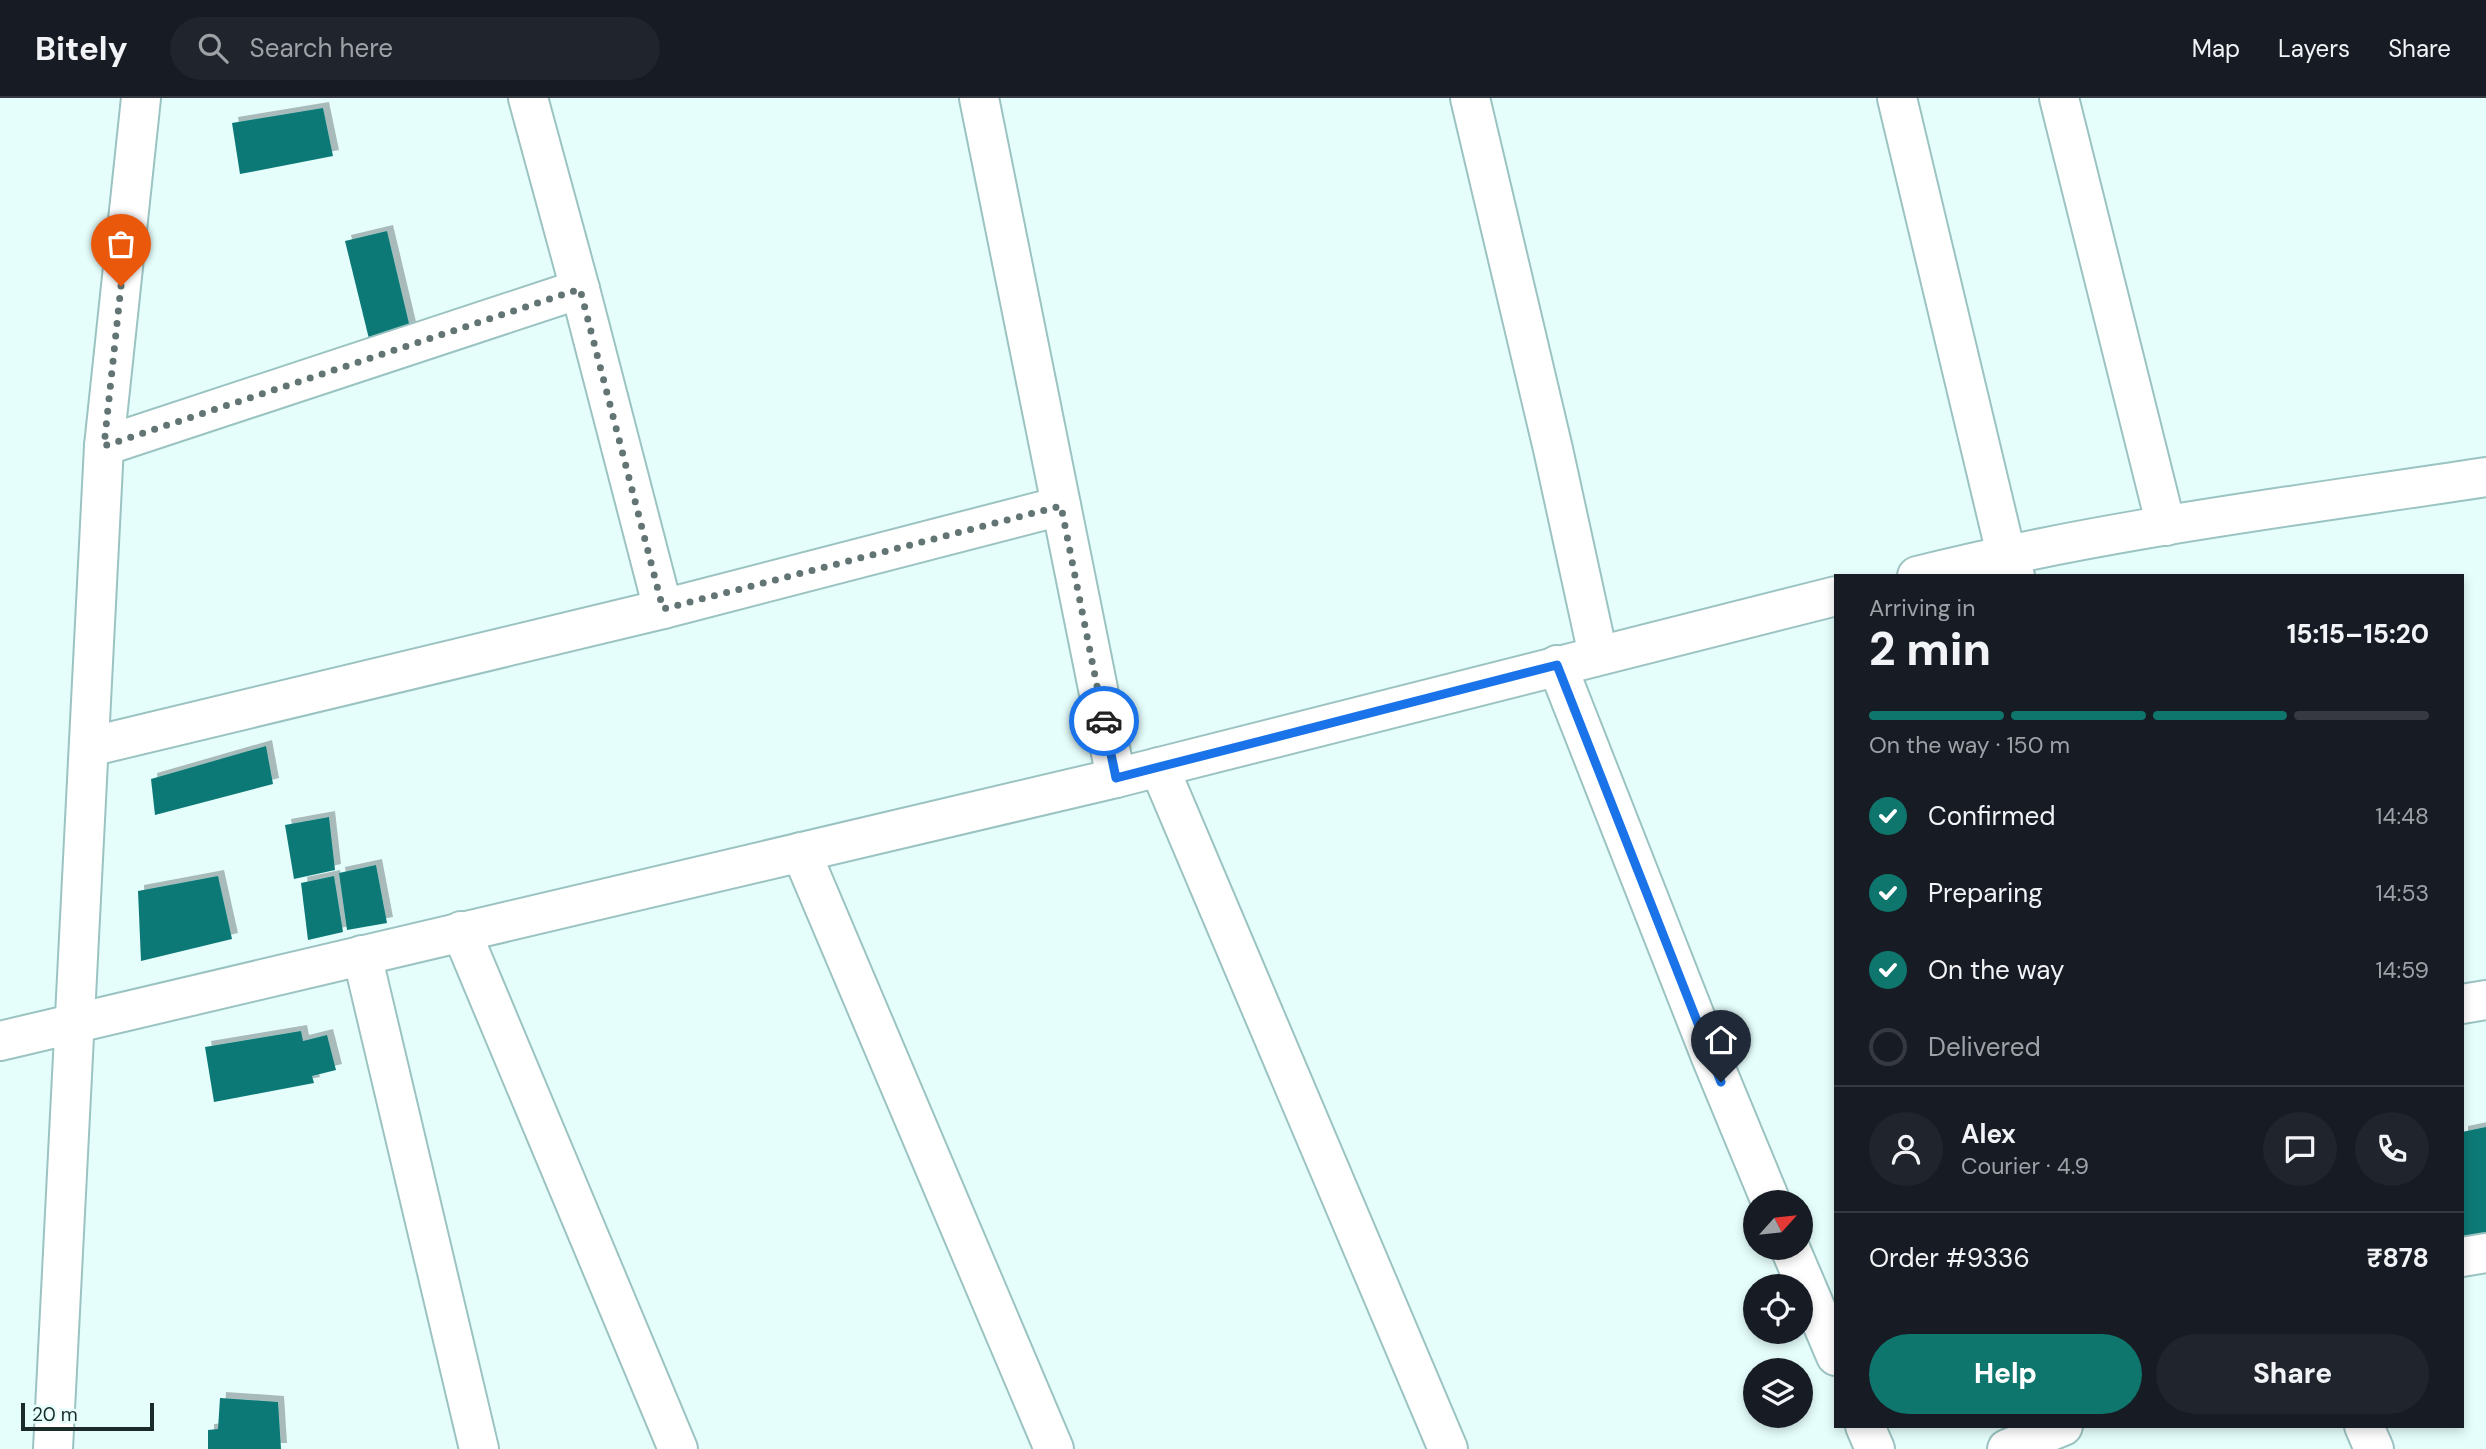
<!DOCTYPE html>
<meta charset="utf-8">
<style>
body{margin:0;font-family:"DM Sans",sans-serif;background:#20242c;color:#f1f3f6;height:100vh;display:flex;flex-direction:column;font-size:26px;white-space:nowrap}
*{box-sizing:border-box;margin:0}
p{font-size:23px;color:#9ea1a6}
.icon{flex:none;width:38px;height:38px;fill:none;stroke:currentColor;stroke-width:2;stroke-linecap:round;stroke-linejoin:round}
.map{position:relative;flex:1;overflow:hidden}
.details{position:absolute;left:1834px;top:476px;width:630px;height:854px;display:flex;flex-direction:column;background:#171b24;border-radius:0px;box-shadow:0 4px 10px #0003}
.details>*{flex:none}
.needle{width:46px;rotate:63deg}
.tools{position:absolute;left:1743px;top:1092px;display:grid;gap:14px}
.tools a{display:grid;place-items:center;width:70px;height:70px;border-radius:50%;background:#171b24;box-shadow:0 4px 10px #0003;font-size:35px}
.scale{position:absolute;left:21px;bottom:18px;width:133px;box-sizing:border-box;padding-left:7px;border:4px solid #1b2b2a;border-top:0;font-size:19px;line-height:24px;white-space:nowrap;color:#1b2b2a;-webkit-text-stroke:5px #e5fefc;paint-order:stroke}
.pin{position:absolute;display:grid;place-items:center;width:60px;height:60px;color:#fff;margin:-72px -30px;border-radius:50% 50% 50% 0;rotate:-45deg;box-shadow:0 0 7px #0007}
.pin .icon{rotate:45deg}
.courier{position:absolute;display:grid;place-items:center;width:70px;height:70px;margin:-35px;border:5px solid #1a73e8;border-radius:50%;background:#fff;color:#222;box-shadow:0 2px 9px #0007}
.headline em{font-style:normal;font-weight:800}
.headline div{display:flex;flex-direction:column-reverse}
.headline{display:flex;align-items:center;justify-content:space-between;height:119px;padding:0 35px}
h1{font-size:46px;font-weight:800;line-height:52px}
.bar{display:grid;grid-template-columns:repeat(4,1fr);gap:10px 7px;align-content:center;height:84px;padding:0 35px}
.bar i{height:9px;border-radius:5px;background:#363941}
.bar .active{background:#0f766e}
.bar p{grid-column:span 4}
.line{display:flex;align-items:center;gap:18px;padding:0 35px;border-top:2px solid #363941}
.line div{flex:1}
.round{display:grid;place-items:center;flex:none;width:74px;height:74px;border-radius:37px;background:#20242c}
ol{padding:0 35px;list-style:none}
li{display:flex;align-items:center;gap:21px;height:77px}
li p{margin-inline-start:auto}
li .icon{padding:7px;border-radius:50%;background:#0f766e;color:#fff;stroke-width:4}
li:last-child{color:#9ea1a6}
li i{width:38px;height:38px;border:4px solid #363941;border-radius:50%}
.primary-button{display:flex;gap:14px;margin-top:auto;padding:14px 35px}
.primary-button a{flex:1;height:80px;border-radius:42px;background:#0f766e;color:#fff;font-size:28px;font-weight:800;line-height:80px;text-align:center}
.primary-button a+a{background:#20242c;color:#f1f3f6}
header{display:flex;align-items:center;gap:42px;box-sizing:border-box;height:98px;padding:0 35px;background:#171b24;border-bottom:2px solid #363941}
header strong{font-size:33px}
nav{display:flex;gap:38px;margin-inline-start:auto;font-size:24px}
.search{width:490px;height:63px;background:#20242c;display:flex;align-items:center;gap:18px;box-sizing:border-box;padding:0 24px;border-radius:38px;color:#9ea1a6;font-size:26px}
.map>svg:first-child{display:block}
</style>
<header>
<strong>Bitely</strong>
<div class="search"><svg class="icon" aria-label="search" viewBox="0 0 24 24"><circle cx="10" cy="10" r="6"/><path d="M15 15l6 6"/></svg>Search here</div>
<nav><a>Map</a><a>Layers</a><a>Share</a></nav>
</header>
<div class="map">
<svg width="2486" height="1351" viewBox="0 0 2486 1351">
<defs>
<filter id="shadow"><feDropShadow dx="6" dy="-6" stdDeviation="0" flood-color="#0004"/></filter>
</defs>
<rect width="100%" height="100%" fill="#e5fefc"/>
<!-- building -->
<g fill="#0b7976" filter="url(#shadow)">
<polygon points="323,10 333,58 240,76 232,25"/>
<polygon points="387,133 412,238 371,249 345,143"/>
<polygon points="266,648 273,686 155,717 151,681"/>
<polygon points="329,719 335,772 294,781 285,727"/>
<polygon points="376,767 387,825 347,832 339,775"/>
<polygon points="218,778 232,841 141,863 138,793"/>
<polygon points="334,778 343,834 308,842 301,785"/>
<polygon points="301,933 303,943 327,937 336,972 312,978 314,985 214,1004 205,949"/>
<polygon points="2486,1029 2486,1139 2462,1142 2462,1034"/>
<polygon points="220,1300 278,1304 281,1351 208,1351 208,1332 218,1331"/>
</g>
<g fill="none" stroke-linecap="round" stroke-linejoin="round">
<!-- minor casing -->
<g stroke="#9bc3c1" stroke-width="42">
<g id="minor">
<polyline points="528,0 580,191 663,511"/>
<polyline points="1470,0 1553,351 1598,557"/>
<polyline points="1897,0 2006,456 2015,478"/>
<polyline points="2059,0 2166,428"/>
<polyline points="104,348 580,191"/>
<polyline points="1557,567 1711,959 1771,1104"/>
<polyline points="89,649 663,511 1061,408"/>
<polyline points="1159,669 1448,1351"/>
<polyline points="801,754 1054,1351"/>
<polyline points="461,833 678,1351"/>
<polyline points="362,857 479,1351"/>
<polyline points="2462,906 2486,902"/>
<polyline points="0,943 1116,680"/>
<polyline points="1790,1150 1836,1258"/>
<polyline points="2462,1159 2486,1155"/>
<polyline points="1865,1328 1875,1351"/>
<polyline points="2364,1328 2374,1351"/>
<polyline points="53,1351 104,348 141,0"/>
<polyline points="2007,1351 2063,1328"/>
</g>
</g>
<!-- tertiary casing -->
<g stroke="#9bc3c1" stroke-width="42">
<g id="tertiary">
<polyline points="979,0 1116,680 1836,498"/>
<path d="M1917,478C2104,431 2296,408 2486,379"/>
</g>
</g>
<!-- minor -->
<use href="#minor" stroke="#fff" stroke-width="38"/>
<!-- tertiary -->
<use href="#tertiary" stroke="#fff" stroke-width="38"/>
</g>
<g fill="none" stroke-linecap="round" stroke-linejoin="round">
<!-- done -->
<polyline stroke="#627574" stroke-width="7" stroke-dasharray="0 12.6" points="121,188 104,348 580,191 663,511 1061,408 1104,623"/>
<!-- route -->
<polyline stroke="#1a73e8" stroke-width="9" points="1104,623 1116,680 1557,567 1721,984"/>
</g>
</svg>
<div class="tools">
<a><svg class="needle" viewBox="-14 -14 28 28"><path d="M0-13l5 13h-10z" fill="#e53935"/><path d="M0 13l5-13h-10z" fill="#9ea1a6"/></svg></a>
<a><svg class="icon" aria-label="locate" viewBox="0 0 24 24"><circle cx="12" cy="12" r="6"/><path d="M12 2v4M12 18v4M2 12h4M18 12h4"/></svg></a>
<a><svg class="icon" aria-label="layers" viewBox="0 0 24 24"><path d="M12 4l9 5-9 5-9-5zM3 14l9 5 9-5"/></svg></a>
</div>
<div class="scale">20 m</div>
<div class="pin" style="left:121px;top:188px;background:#ea580c"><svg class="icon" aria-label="bag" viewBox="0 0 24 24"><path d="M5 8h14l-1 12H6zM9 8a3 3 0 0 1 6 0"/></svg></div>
<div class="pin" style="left:1721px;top:984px;background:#1f2937"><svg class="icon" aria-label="home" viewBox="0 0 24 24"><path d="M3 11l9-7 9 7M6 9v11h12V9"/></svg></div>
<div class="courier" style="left:1104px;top:623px"><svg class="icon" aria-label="car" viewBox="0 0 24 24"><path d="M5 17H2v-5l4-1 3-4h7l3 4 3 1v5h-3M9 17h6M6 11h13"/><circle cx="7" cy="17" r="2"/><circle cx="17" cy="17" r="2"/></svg></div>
<section class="details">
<div class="headline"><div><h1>2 min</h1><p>Arriving in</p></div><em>15:15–15:20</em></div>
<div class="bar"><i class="active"></i><i class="active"></i><i class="active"></i><i></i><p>On the way · 150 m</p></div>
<ol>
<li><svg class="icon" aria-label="check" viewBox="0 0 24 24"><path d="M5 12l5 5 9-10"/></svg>Confirmed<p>14:48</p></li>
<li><svg class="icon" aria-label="check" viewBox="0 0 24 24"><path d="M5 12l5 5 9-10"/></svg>Preparing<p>14:53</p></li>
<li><svg class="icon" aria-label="check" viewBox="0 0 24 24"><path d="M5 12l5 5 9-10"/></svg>On the way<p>14:59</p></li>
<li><i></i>Delivered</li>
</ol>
<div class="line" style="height:126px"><a class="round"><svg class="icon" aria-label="person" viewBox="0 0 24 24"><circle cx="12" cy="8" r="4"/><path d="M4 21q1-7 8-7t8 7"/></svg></a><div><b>Alex</b><p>Courier · 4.9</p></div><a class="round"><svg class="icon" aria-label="chat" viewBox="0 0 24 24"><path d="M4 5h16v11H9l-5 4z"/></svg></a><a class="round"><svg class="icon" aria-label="phone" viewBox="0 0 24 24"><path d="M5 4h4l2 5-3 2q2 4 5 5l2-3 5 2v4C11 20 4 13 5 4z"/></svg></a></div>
<div class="line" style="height:91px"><div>Order #9336</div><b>₹878</b></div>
<div class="primary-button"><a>Help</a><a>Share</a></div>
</section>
</div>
